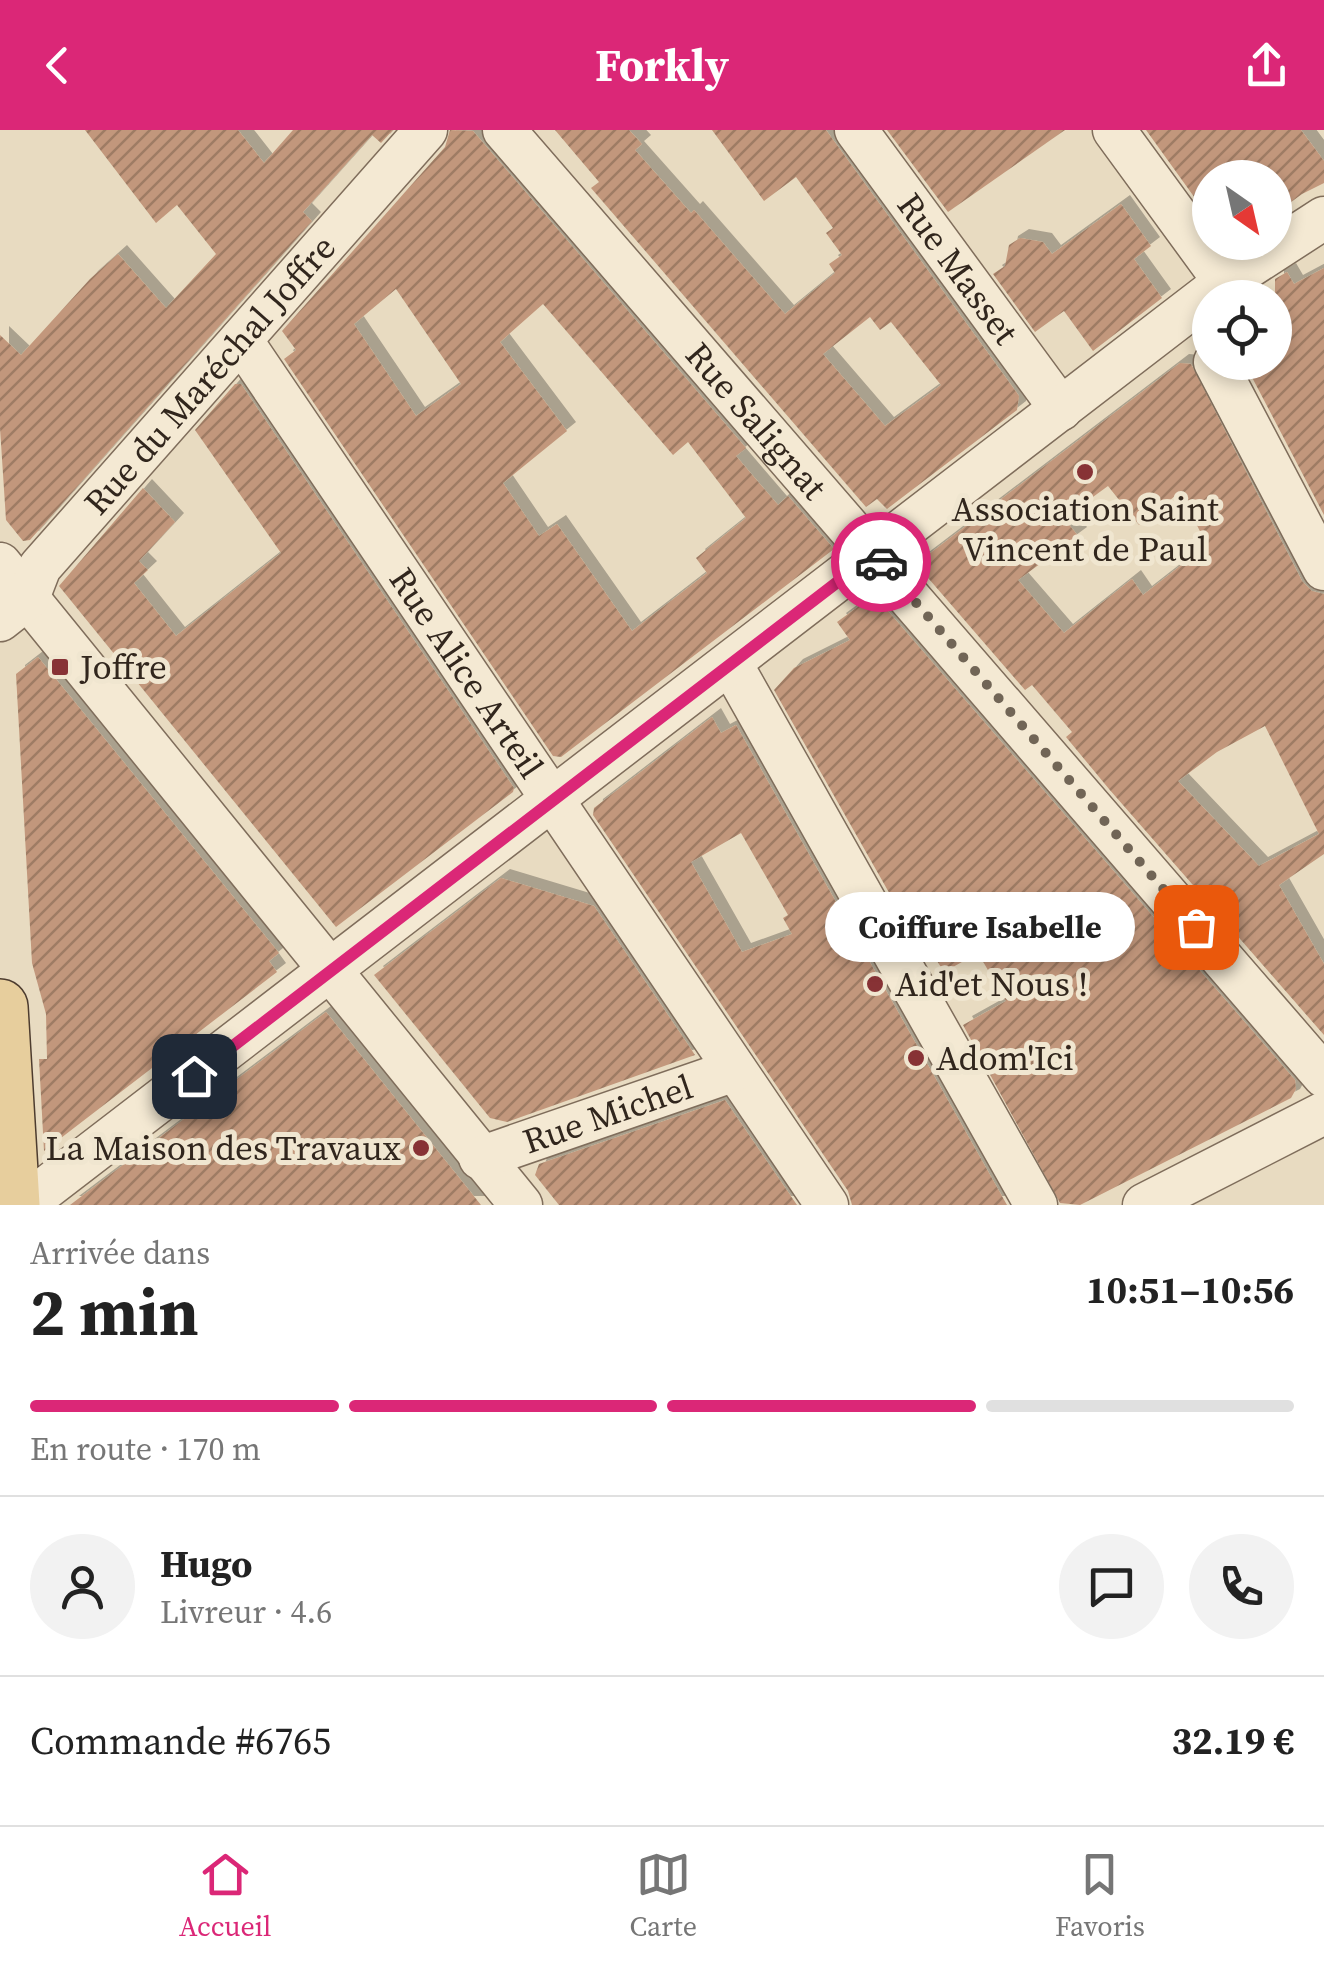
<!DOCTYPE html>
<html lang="fr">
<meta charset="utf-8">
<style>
body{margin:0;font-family:"Source Serif 4",serif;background:#f2f2f2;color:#222;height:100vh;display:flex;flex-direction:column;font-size:38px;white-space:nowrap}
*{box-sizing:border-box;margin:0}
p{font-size:32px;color:#767676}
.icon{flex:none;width:55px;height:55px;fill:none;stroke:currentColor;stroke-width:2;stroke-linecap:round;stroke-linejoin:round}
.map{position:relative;height:1075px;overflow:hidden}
.drawer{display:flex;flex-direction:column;background:#fff;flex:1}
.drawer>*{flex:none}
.needle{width:65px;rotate:146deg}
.buttons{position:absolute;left:1192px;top:30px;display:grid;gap:20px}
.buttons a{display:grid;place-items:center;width:100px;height:100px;border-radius:50%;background:#fff;box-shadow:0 5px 15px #0003;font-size:50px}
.pin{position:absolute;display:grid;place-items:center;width:85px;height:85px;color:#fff;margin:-42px;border-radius:20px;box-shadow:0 5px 15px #0006}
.courier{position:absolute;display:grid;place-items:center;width:100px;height:100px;margin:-50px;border:8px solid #db2777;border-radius:50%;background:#fff;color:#222;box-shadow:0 2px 12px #0007}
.bubble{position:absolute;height:70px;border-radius:35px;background:#fff;box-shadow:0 5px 15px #0003;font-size:32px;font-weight:700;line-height:70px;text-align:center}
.headline em{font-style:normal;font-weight:700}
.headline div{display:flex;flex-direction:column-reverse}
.headline{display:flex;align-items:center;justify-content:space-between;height:170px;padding:0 30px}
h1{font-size:65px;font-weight:700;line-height:75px}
.bar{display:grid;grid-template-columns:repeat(4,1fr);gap:15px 10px;align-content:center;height:120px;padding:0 30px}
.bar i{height:12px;border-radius:8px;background:#e0e0e0}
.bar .selected{background:#db2777}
.bar p{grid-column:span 4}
.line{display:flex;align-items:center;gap:25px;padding:0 30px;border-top:2px solid #e0e0e0}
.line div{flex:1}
.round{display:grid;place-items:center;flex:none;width:105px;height:105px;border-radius:52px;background:#f2f2f2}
header{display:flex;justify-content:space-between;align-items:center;height:130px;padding:0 30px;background:#db2777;color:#fff;font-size:45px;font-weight:700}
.dock{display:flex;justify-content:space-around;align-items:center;height:140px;border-top:2px solid #e0e0e0;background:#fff;font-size:28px;color:#767676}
.dock a{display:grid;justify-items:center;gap:5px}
.dock .selected{color:#db2777}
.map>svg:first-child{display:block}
</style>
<header><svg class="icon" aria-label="back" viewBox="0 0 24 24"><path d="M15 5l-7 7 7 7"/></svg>Forkly<svg class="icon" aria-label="share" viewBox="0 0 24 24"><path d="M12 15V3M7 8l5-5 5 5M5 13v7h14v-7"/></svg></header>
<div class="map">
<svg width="1324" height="1075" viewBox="0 0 1324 1075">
<defs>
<pattern id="building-hatch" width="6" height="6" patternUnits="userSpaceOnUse" patternTransform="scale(2.5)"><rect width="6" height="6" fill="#c2977b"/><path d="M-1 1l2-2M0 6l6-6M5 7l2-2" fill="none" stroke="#9e7b64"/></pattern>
<filter id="shadow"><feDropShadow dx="9" dy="-9" stdDeviation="0" flood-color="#0004"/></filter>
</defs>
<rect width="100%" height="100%" fill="#e8dbc1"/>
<!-- building -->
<g fill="url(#building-hatch)" fill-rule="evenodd" filter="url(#shadow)">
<polygon points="85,0 238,0 264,33 293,0 393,0 381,13 372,5 303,82 312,91 30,410 23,411 6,390 0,298 0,205 21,225 90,149 118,124 166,178 216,124 177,75 156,93"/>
<path d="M450,0L473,1L746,318L736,326L778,375L788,366L834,419L561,627L553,626L284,229L296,220L282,201L445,17ZM396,159L461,254L416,286L354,194ZM543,174L673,325L688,312L746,388L696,428L707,443L632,501L557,394L539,406L503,353L567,301L500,212Z"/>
<path d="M555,0H629L642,14L635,20L691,83L694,80L785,184L835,143L829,134L842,125L826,103L833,98L796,47L764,71L712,0H826L1019,266L1017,280L887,379L877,369L866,377L591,58L599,52ZM870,187L880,200L891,192L941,255L885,296L823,224Z"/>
<polygon points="887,0 1065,0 948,82"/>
<polygon points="1146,0 1301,0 1324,31 1324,53 1302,64 1275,84 1275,48 1210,48 1210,89"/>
<polygon points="1121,74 1151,116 1134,129 1162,168 1093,221 1064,181 1035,202 993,144 1005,136 1009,115 1020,108 1043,112 1052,124"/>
<polygon points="1324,138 1324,385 1244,232 1275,232 1275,149 1287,142 1294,154"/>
<path d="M1180,233L1191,234L1302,451L1312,461L1324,464V724L1279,755L1324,834V905L1109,659L1066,607L1072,602L1032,555L1025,560L916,434ZM1108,356L1139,395L1180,362L1207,415L1143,465L1132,449L1064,503L1018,450L1078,406L1064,388ZM1265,596L1319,704L1259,736L1178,651L1217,622Z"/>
<polygon points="235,254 241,254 514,658 513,662 336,797 59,456 143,358 175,392 139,431 148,440 134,453 176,506 281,423 195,300"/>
<polygon points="874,465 1295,950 1296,959 1291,968 1080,1075 1060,1073 963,895 1006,871 978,823 944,842 932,823 925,826 774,560 794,538 850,510 837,492"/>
<polygon points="38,527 279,823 269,831 277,842 44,1021 39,929 47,929 46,884 32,833 16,544"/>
<path d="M712,587L721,603L736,595L1007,1075H852L848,1061L593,685L594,678ZM741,703L788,785L783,788L792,804L742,822L691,732Z"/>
<polygon points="501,748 594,776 695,925 507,992 490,988 374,845"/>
<polygon points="326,882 481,1075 70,1075 273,922"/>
<polygon points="725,970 797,1075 559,1075 535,1045 539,1034"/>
</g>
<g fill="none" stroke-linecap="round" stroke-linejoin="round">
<!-- minor casing -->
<g stroke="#7f6d5b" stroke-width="45">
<g id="minor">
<path id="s1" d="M504,0L1324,946"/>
<path id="s2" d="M856,0L1061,279"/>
<polyline points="1114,0 1225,152"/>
<path id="s3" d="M241,210L827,1075"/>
<polyline points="1215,232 1324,439"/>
<polyline points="0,434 521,1075"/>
<path id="s4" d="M0,490L28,468L40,437L426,0"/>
<polyline points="731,534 1036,1075"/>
<path id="s5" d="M480,1028L735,940"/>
<polyline points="24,1075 1225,152 1324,88"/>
<polyline points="1144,1075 1324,983"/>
</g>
</g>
<!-- primary casing -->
<g stroke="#4d3c2f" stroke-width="58">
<polyline id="primary" points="0,877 12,1075"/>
</g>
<!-- minor -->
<use href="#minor" stroke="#f4e9d3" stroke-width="42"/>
<!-- primary -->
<use href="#primary" stroke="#e7ce9d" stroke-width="55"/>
</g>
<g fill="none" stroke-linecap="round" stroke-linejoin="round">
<!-- done -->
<polyline stroke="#716556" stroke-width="10" stroke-dasharray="0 18" points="881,432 1196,797"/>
<!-- route -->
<polyline stroke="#db2777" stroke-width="12" points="194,946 874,424 881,432"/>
</g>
<!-- markers -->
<g fill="#873235" stroke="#f0e6d0" stroke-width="4">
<circle cx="1085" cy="342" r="10"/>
<rect x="50" y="527" width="20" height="20" rx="5"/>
<circle cx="875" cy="854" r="10"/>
<circle cx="916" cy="928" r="10"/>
<circle cx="421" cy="1018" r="10"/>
</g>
<g text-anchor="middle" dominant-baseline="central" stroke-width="10" stroke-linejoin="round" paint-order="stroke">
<!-- street labels -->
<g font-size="35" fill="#31261d" stroke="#f0e6d0">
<text stroke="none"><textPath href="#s2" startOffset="172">Rue Masset</textPath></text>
<text stroke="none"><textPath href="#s4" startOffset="325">Rue du Maréchal Joffre</textPath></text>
<text stroke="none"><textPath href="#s1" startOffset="385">Rue Salignat</textPath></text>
<text stroke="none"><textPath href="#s3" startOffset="402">Rue Alice Arteil</textPath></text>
<text stroke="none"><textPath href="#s5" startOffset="135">Rue Michel</textPath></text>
</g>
<!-- poi labels -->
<g font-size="35" fill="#31261d" stroke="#f0e6d0" text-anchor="start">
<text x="1085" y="379" text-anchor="middle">Association Saint<tspan x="1085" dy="40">Vincent de Paul</tspan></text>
<text x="80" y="537">Joffre</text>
<text x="895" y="854">Aid'et Nous !</text>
<text x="936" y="928">Adom'Ici</text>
<text x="401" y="1018" text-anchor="end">La Maison des Travaux</text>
</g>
</g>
</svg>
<div class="buttons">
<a><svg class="needle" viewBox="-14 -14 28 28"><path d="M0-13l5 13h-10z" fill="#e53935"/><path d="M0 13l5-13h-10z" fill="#767676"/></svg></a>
<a><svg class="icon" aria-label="locate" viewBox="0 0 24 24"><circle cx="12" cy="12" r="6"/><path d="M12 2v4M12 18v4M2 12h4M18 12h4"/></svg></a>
</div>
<div class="pin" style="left:1196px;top:797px;background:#ea580c"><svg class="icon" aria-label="bag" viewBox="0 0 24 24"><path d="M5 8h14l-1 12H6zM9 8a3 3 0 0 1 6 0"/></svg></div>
<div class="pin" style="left:194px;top:946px;background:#1f2937"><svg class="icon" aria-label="home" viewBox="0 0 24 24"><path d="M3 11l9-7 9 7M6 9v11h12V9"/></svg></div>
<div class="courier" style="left:881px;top:432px"><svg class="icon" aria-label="car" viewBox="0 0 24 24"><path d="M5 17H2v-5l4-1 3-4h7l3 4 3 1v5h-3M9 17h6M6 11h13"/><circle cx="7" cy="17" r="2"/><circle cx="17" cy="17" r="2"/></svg></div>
<div class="bubble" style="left:825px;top:762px;width:310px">Coiffure Isabelle</div>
</div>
<section class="drawer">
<div class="headline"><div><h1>2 min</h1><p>Arrivée dans</p></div><em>10:51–10:56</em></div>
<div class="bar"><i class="selected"></i><i class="selected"></i><i class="selected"></i><i></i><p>En route · 170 m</p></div>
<div class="line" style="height:180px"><a class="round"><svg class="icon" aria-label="person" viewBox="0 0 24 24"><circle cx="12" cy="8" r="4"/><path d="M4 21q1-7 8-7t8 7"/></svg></a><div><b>Hugo</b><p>Livreur · 4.6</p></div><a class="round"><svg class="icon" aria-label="chat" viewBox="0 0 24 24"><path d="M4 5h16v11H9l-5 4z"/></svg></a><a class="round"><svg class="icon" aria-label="phone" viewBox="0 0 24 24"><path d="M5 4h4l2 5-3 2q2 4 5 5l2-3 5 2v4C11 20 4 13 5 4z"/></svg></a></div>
<div class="line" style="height:130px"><div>Commande #6765</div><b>32.19 €</b></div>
</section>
<nav class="dock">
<a class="selected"><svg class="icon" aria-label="home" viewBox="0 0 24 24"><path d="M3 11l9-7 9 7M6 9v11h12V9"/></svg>Accueil</a>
<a><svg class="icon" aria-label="map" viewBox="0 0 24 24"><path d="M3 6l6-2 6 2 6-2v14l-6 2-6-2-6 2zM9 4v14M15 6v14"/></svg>Carte</a>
<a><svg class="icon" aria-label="saved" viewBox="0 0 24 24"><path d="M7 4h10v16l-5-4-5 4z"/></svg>Favoris</a>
</nav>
